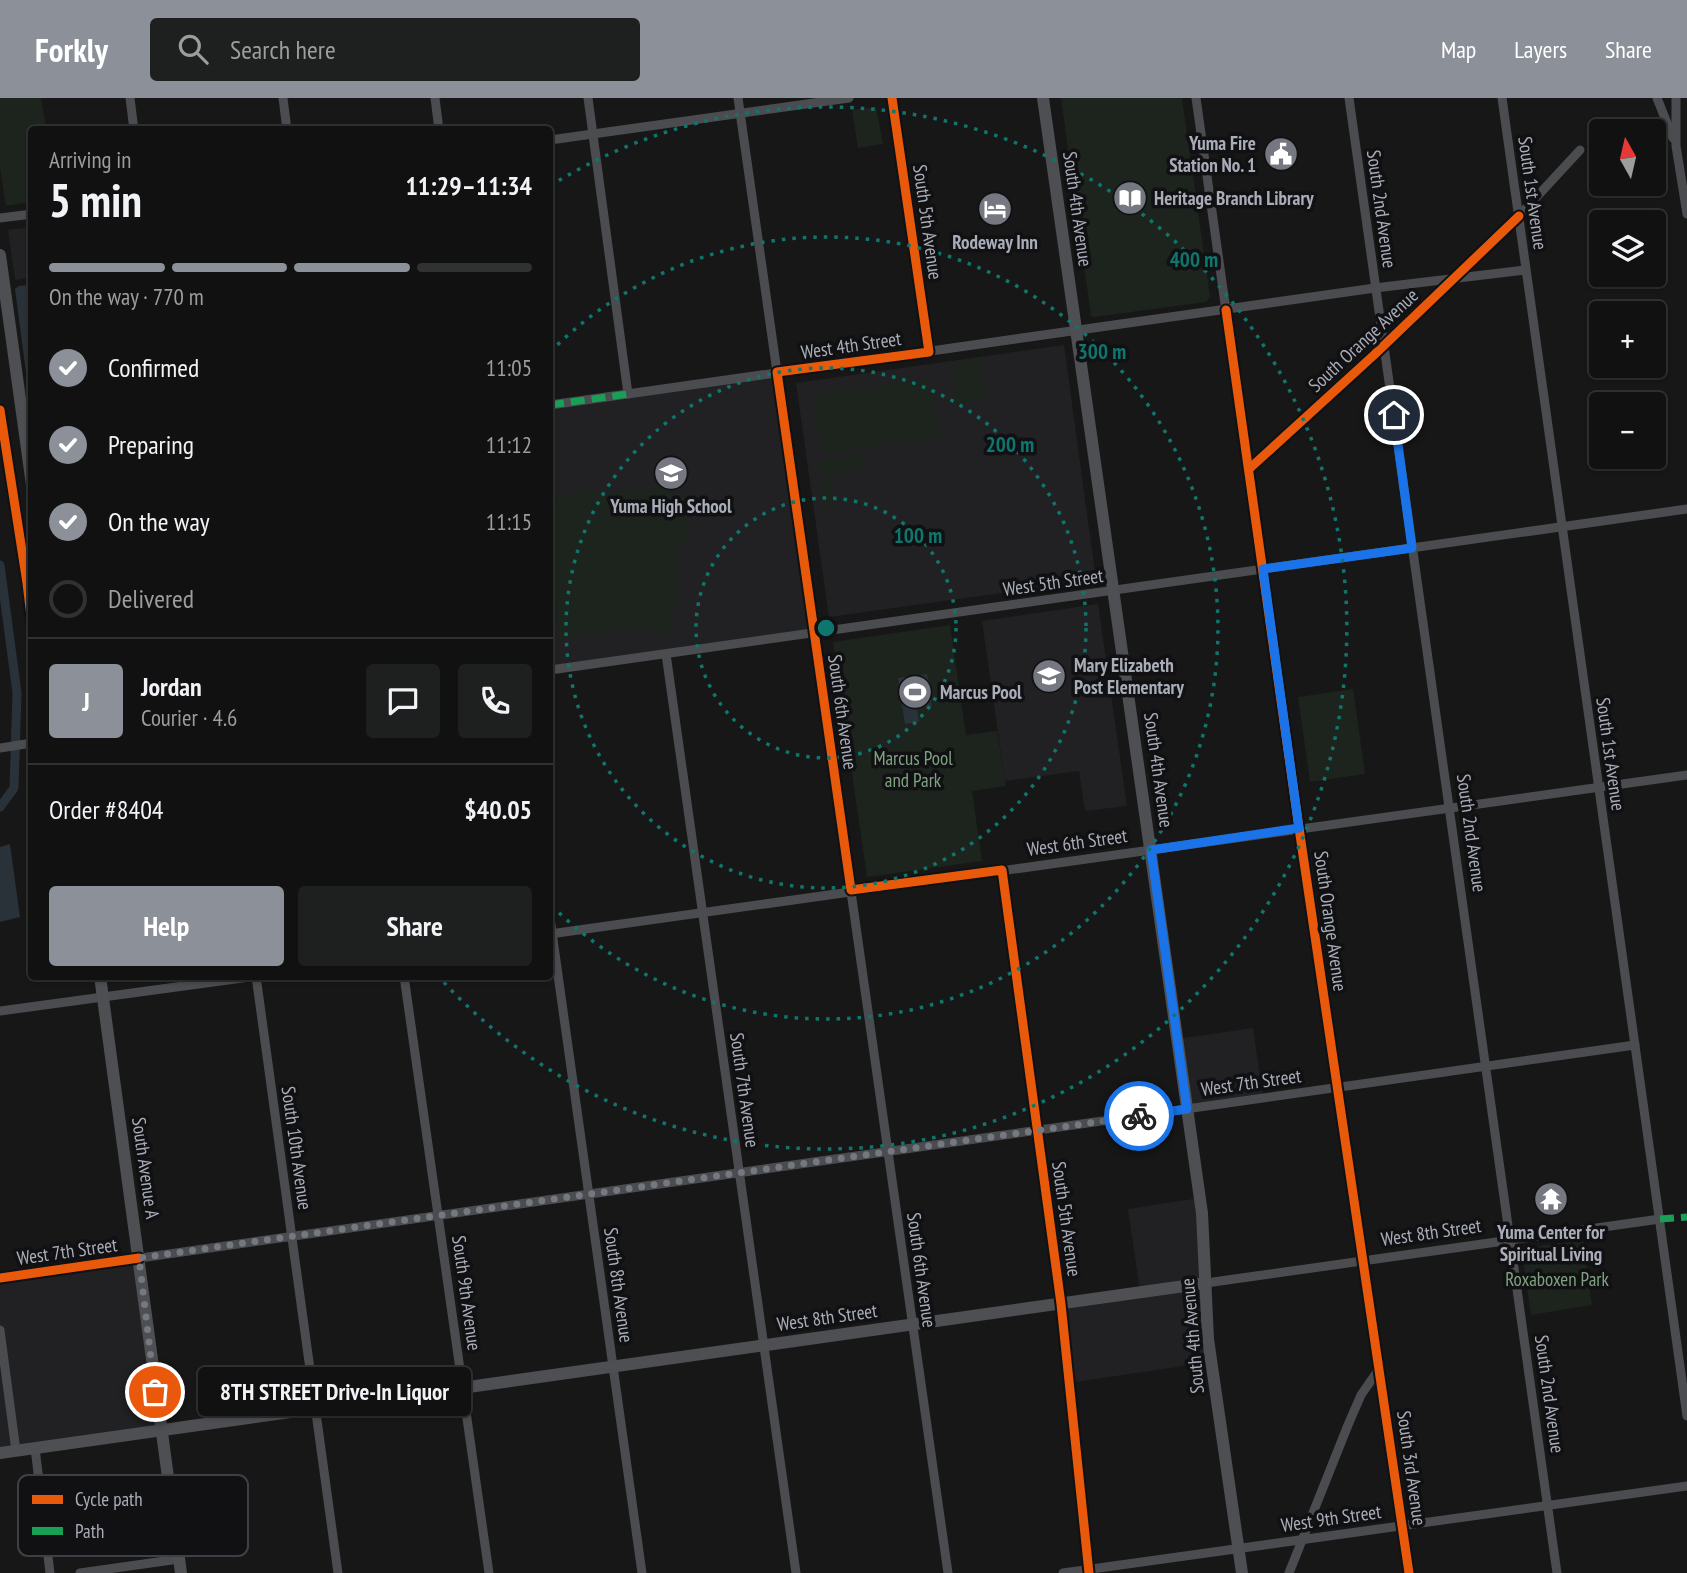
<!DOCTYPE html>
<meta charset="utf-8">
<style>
body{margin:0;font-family:"PT Sans Narrow",sans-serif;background:#1e1f1f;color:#f1f3f6;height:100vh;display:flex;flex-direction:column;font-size:26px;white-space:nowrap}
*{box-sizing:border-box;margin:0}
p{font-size:23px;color:#9c9d9f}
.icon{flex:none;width:38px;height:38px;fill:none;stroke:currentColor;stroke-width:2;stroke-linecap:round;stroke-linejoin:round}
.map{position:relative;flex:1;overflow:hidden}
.sheet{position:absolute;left:28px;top:28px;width:525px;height:854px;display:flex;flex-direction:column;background:#111;border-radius:7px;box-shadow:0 2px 5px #0004,0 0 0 2px #303131}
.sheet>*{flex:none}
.needle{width:46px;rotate:352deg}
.buttons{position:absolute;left:1589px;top:21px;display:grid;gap:14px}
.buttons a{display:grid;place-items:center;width:77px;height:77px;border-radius:7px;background:#111;box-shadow:0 2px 5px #0004,0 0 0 2px #303131;font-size:35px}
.pin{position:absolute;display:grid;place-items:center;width:60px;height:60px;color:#fff;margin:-30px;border:4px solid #fff;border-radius:50%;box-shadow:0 2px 7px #0007}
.courier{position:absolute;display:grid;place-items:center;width:70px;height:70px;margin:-35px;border:5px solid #1a73e8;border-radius:50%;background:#fff;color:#222;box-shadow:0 2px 9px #0007}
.bubble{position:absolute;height:49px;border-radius:7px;background:#111;box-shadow:0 2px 5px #0004,0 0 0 2px #303131;font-size:23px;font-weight:800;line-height:49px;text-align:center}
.headline em{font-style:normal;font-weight:800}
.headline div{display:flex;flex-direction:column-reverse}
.headline{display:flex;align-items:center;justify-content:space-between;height:119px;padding:0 21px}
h1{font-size:46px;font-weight:800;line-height:52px}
.bar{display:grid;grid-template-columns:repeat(4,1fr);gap:10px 7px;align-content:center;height:84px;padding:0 21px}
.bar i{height:9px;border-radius:5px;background:#303131}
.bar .selected{background:#8c9099}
.bar p{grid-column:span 4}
.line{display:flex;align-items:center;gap:18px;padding:0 21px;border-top:2px solid #303131}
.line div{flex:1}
.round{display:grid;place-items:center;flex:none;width:74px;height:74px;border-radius:7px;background:#1e1f1f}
ol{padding:0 21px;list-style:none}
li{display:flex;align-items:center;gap:21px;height:77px}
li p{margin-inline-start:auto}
li .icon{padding:7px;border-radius:50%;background:#8c9099;color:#fff;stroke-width:4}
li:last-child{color:#9c9d9f}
li i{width:38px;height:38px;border:4px solid #303131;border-radius:50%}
.primary-button{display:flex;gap:14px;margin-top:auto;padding:14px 21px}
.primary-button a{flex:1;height:80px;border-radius:7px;background:#8c9099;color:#fff;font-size:28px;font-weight:800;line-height:80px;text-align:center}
.primary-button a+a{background:#1e1f1f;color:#f1f3f6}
header{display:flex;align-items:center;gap:42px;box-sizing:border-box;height:98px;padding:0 35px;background:#8c9099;color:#fff}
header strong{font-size:33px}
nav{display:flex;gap:38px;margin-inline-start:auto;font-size:24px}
.search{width:490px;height:63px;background:#1e1f1f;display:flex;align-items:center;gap:18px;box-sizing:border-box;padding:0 24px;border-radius:7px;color:#9c9d9f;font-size:26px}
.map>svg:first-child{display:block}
</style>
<header>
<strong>Forkly</strong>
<div class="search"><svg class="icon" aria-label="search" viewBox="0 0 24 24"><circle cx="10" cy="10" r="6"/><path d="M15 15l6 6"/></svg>Search here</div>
<nav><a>Map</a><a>Layers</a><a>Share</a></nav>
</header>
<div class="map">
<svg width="1687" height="1475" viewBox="0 0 1687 1475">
<rect width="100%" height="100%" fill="#171717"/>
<!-- built -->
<g fill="#212123">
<polygon points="31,129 31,179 15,182 8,132"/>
<polygon points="1064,247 1096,482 829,519 796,285"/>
<polygon points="777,274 814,535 550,573 550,307"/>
<polygon points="1098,506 1127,708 1085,713 1079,673 1005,683 982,523"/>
<polygon points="1253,930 1263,1000 1187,1011 1204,1135 1207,1234 1210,1264 1069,1285 1061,1206 1140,1194 1128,1111 1199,1100 1177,941"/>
<polygon points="139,1160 161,1333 0,1355 0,1180"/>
</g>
<!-- green -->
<g fill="#1d241e">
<polygon points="0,0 41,0 46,31 32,32 31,104 6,108 0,69"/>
<polygon points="1061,0 1182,0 1210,199 1206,204 1094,219 1091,218"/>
<polygon points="876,9 883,46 858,50 852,12"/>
<polygon points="981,262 984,281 953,286 950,266"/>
<polygon points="930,280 939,339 821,356 812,297"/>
<polygon points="984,283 987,302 956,307 953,287"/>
<polygon points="861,356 863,372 821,378 819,362"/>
<polygon points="832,382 836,411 824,412 820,383"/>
<path d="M657,390C686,395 686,414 690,439L677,447V492L669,536L622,530V532L560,541L554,499L550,494V399L613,391L616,393Z"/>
<polygon points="950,527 966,637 997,633 1006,688 972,693 982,763 867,779 833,544"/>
<polygon points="1353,591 1365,676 1310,684 1298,599"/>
<polygon points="1583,1142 1592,1207 1531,1217 1522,1154 1525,1150"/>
</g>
<!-- water -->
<g fill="#2a3239">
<polygon points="31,187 32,187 31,312 15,191 19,188"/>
<polygon points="927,576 932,608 917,610 919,624 905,626 898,580"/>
<polygon points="10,746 20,819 0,824 0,749"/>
</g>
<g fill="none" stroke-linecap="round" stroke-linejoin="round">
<!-- canal -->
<polyline stroke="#2a3239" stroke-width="9" points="0,467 17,595 14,690 0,709"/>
<!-- minor -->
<g stroke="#4b4c50" stroke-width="9">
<polyline points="130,0 134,32"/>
<polyline points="283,0 287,32"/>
<polyline points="435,0 439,32"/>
<polyline points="588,0 628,296"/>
<polyline points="738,0 948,1475"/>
<polyline points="892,0 929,254"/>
<polyline points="1196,0 1299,730 1409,1475"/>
<polyline points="1349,0 1557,1475"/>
<polyline points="1502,0 1687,1318"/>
<polyline points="1657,0 1673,40"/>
<polyline points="1676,0 1676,48 1687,116"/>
<polyline points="550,42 849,0"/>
<polyline points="0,120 32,116"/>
<polyline points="550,307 1375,190 1525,172"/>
<polyline points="1249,371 1374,257 1519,118 1580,52"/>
<polyline points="666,556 796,1475"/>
<polyline points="550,572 1687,411"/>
<polyline points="0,650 32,645"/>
<polyline points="1002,772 1061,1206 1089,1475"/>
<polyline points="550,820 642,1475"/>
<polyline points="550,836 1687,677"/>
<polyline points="256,878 338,1475"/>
<polyline points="404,878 489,1475"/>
<polyline points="0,913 257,878"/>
<polyline points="0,1180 1635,947"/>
<polyline points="1206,1185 1660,1121"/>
<polyline points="0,1232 16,1353"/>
<polyline points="35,1350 50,1475"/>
<polyline points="80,1475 179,1461"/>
<polyline points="1063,1475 1687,1388"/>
<polyline points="1289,1475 1348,1327 1361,1297 1379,1271"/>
</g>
<!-- major -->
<g stroke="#4d4f52" stroke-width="12">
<polyline points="1043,0 1202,1115 1208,1241 1242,1475"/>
<polyline points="0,157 32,387"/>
<polyline points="100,878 181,1475"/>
<polyline points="0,1355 1206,1185"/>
</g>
<!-- quiet -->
<g stroke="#1a9f57" stroke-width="7" stroke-dasharray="14 7" stroke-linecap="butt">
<polyline points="550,307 628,296"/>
<polyline points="1660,1121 1687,1119"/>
</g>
<!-- cycleway casing -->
<g stroke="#111113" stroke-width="13">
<g id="cycleway">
<polyline points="892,0 929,254 777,274 851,792 1002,772 1061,1206 1089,1475"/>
<polyline points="1226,212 1299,730 1409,1475"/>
<polyline points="0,312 27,485 32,527"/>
<polyline points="1249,371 1374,257 1519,118"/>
<polyline points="0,1180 139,1160"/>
</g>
</g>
<!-- cycleway -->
<use href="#cycleway" stroke="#e8590c" stroke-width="9"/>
</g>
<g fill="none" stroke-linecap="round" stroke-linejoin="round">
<!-- done -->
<polyline stroke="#757880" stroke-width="7" stroke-dasharray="0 12.6" points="155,1294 139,1160 1139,1018"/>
<!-- route -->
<polyline stroke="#1a73e8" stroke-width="9" points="1139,1018 1187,1011 1151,752 1299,730 1263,471 1412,450 1394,317"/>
</g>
<!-- distance rings -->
<g fill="none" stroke="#0f766e" stroke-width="3.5" stroke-dasharray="3.5 7">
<circle cx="826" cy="530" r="130"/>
<circle cx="826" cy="530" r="260"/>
<path d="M550 254A391 391 0 1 1 550 806"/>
<path d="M550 88A521 521 0 1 1 439 879"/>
</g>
<!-- icons -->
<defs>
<g id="civic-disc" transform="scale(1.75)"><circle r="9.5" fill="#757880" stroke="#111113"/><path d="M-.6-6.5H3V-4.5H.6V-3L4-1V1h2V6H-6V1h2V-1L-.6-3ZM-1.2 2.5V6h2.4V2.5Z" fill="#fff"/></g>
<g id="library-disc" transform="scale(1.75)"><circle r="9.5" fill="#757880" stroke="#111113"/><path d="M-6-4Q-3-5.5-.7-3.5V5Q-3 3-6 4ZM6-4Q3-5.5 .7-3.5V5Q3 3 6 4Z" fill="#fff"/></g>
<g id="hotel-disc" transform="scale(1.75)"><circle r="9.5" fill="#757880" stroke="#111113"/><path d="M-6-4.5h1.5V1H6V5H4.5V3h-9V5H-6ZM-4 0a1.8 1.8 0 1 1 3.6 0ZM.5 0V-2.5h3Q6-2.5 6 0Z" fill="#fff"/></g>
<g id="school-disc" transform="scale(1.75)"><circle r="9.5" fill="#757880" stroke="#111113"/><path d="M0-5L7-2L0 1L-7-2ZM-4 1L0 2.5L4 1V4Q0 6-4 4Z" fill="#fff"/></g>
<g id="stadium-disc" transform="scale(1.75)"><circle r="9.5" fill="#757880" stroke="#111113"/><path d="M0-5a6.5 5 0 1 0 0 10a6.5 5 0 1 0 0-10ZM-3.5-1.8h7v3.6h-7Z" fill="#fff"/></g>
<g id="temple-disc" transform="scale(1.75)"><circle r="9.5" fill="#757880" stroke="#111113"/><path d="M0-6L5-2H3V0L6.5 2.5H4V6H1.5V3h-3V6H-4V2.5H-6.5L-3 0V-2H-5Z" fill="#fff"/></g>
</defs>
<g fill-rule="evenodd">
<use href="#civic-disc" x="1281" y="56"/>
<use href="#library-disc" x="1130" y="100"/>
<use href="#hotel-disc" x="995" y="111"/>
<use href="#school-disc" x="671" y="375"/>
<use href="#school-disc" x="1049" y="578"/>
<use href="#stadium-disc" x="915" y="594"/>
<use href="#temple-disc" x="1551" y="1101"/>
</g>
<g text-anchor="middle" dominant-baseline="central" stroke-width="7" stroke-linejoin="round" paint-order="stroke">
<!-- poi labels -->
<g font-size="19" font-weight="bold" fill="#a8adb8" stroke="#111113" text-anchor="start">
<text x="1256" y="45" text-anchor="end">Yuma Fire<tspan x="1256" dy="22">Station No. 1</tspan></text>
<text x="1154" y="100">Heritage Branch Library</text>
<text x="995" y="144" text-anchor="middle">Rodeway Inn</text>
<text x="671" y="408" text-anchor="middle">Yuma High School</text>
<text x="1074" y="567">Mary Elizabeth<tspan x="1074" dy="22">Post Elementary</tspan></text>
<text x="940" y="594">Marcus Pool</text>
<text x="1551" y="1134" text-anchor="middle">Yuma Center for<tspan x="1551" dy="22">Spiritual Living</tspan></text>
</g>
<!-- street labels -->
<g font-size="19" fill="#a8adb8" stroke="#111113">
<text transform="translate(1533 95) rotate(82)">South 1st Avenue</text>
<text transform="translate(1078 111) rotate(82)">South 4th Avenue</text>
<text transform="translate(1382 111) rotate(82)">South 2nd Avenue</text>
<text transform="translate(928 124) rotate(82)">South 5th Avenue</text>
<text transform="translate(1363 242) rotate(-43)">South Orange Avenue</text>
<text transform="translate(851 247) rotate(-8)">West 4th Street</text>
<text transform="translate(1053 484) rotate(-8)">West 5th Street</text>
<text transform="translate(843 614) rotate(82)">South 6th Avenue</text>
<text transform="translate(1611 656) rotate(82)">South 1st Avenue</text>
<text transform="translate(1159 672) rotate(82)">South 4th Avenue</text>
<text transform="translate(1472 735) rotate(82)">South 2nd Avenue</text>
<text transform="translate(1077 744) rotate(-8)">West 6th Street</text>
<text transform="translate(1331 823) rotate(82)">South Orange Avenue</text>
<text transform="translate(1251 984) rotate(-8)">West 7th Street</text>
<text transform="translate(745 992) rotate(82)">South 7th Avenue</text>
<text transform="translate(297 1050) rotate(82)">South 10th Avenue</text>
<text transform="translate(146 1070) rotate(82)">South Avenue A</text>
<text transform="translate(1067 1121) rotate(82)">South 5th Avenue</text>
<text transform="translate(1431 1134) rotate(-8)">West 8th Street</text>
<text transform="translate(67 1153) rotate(-8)">West 7th Street</text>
<text transform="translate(922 1172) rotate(82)">South 6th Avenue</text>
<text transform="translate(619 1187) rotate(82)">South 8th Avenue</text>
<text transform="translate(467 1195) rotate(82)">South 9th Avenue</text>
<text transform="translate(827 1219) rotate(-8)">West 8th Street</text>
<text transform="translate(1192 1238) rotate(-95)">South 4th Avenue</text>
<text transform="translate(1550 1296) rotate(82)">South 2nd Avenue</text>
<text transform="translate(1412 1370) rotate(82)">South 3rd Avenue</text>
<text transform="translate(1331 1420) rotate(-8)">West 9th Street</text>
</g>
<!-- park labels -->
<g font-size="19" fill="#7fa381" stroke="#111113">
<text x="913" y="660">Marcus Pool<tspan x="913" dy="22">and Park</tspan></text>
<text x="1557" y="1181">Roxaboxen Park</text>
</g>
</g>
<!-- legend -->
<rect x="18" y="1377" width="230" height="81" rx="10" fill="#111113" stroke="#3e4045" stroke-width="2"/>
<rect x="32" y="1397" width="31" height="9" fill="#e8590c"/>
<rect x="32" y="1429" width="31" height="8" fill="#1a9f57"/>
<g font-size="19" fill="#a8adb8">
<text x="75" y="1408">Cycle path</text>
<text x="75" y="1440">Path</text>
</g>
<circle cx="826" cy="530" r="10" fill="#0f766e" stroke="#111113" stroke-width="3.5"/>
<g font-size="21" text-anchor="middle" font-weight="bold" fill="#0f766e" stroke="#111113" stroke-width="7" stroke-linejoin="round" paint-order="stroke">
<text x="1194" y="169">400 m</text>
<text x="1102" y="261">300 m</text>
<text x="1010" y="354">200 m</text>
<text x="918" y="445">100 m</text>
</g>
</svg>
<div class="buttons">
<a><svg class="needle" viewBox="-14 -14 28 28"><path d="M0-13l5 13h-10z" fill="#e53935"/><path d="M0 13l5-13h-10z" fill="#9c9d9f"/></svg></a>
<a><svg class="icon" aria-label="layers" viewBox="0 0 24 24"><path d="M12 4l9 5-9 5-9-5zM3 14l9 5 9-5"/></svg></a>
<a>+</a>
<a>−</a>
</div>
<div class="pin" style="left:155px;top:1294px;background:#ea580c"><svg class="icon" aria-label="bag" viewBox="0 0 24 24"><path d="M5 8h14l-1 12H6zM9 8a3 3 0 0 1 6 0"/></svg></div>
<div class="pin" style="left:1394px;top:317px;background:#1f2937"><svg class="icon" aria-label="home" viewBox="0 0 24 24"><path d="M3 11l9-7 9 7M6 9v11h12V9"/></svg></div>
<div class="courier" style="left:1139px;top:1018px"><svg class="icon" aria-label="bike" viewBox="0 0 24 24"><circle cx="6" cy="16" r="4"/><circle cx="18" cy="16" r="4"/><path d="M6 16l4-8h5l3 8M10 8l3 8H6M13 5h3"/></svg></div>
<div class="bubble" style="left:198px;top:1269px;width:273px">8TH STREET Drive-In Liquor</div>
<section class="sheet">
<div class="headline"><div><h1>5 min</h1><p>Arriving in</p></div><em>11:29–11:34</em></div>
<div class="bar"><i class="selected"></i><i class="selected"></i><i class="selected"></i><i></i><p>On the way · 770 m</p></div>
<ol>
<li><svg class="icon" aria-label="check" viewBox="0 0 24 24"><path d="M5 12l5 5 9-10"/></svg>Confirmed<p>11:05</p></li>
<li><svg class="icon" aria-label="check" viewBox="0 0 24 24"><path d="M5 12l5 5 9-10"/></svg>Preparing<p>11:12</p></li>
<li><svg class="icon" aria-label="check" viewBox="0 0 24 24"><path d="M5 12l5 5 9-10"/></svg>On the way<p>11:15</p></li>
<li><i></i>Delivered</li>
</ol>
<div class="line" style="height:126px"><b class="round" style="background:#8c9099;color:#fff">J</b><div><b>Jordan</b><p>Courier · 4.6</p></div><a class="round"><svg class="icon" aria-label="chat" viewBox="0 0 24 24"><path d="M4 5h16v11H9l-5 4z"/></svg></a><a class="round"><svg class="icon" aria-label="phone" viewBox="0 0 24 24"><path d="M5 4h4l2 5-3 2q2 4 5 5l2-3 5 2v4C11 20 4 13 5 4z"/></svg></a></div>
<div class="line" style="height:91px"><div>Order #8404</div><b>$40.05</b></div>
<div class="primary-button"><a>Help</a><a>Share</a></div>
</section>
</div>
